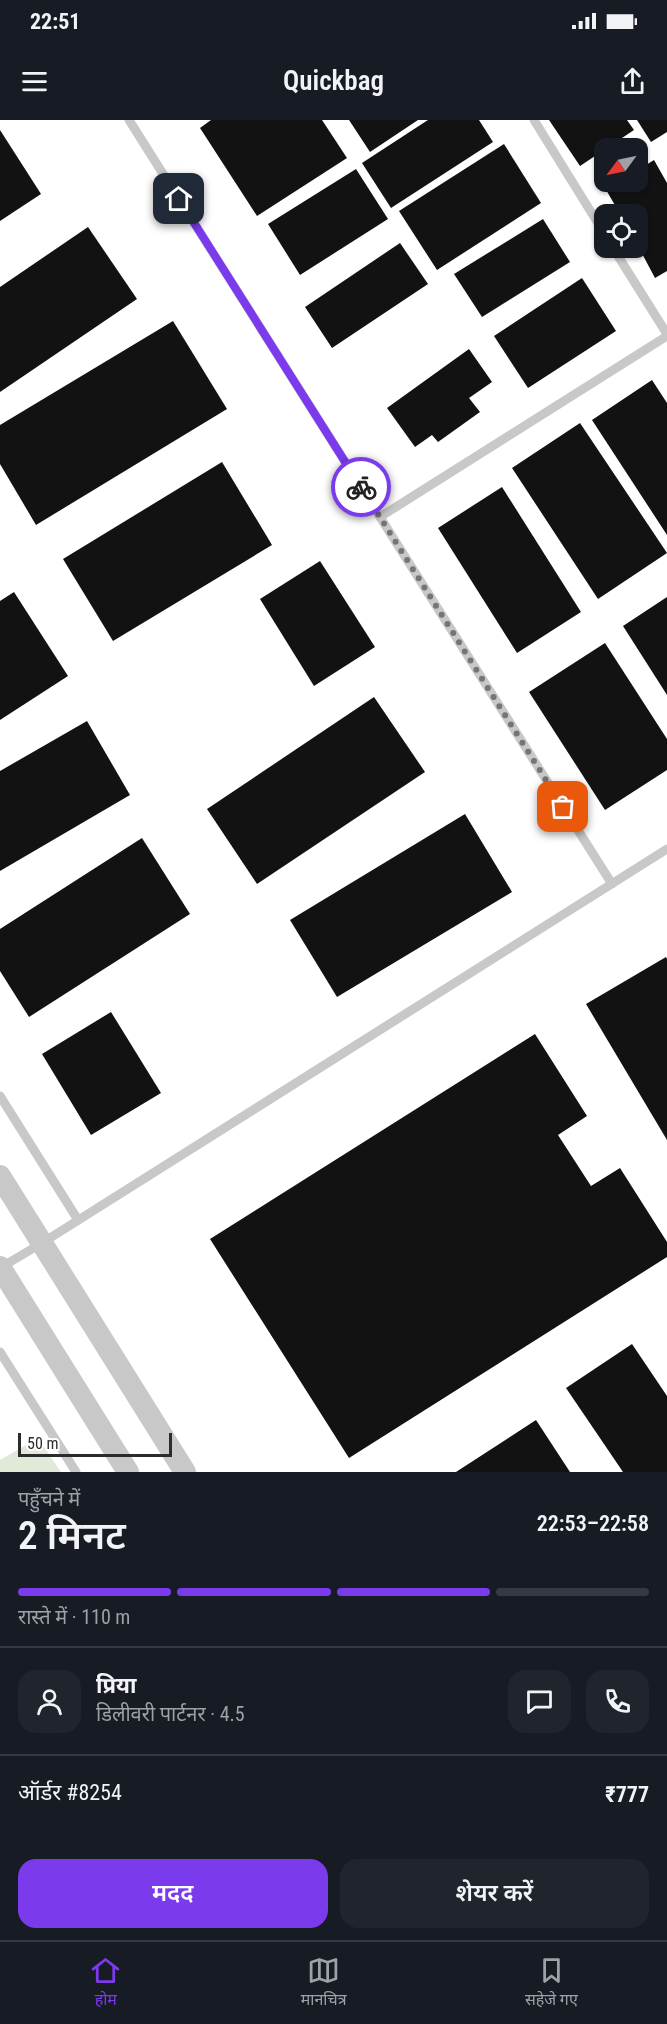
<!DOCTYPE html>
<html lang="hi">
<meta charset="utf-8">
<style>
body{margin:0;font-family:"Roboto Condensed","Noto Sans Devanagari",sans-serif;background:#20242c;color:#f1f3f6;height:100vh;display:flex;flex-direction:column;font-size:22px;white-space:nowrap}
*{box-sizing:border-box;margin:0}
p{font-size:20px;color:#9ea1a6}
.icon{flex:none;width:33px;height:33px;fill:none;stroke:currentColor;stroke-width:2;stroke-linecap:round;stroke-linejoin:round}
.map{position:relative;height:1352px;overflow:hidden}
.details{display:flex;flex-direction:column;background:#171b24;flex:1}
.details>*{flex:none}
.needle{width:39px;rotate:237deg}
.fabs{position:absolute;left:594px;top:18px;display:grid;gap:12px}
.fabs a{display:grid;place-items:center;width:54px;height:54px;border-radius:12px;background:#171b24;box-shadow:0 2px 4px #0004;font-size:30px}
.scale{position:absolute;left:18px;bottom:15px;width:154px;box-sizing:border-box;padding-left:6px;border:3px solid #2b2b2b;border-top:0;font-size:16px;line-height:21px;white-space:nowrap;color:#2b2b2b;-webkit-text-stroke:4px #fff;paint-order:stroke}
.pin{position:absolute;display:grid;place-items:center;width:51px;height:51px;color:#fff;margin:-26px;border-radius:12px;box-shadow:0 3px 9px #0006}
.courier{position:absolute;display:grid;place-items:center;width:60px;height:60px;margin:-30px;border:4px solid #7c3aed;border-radius:50%;background:#fff;color:#222;box-shadow:0 2px 8px #0007}
.head em{font-style:normal;font-weight:600}
.head div{display:flex;flex-direction:column-reverse}
.head{display:flex;align-items:center;justify-content:space-between;height:102px;padding:0 18px}
h1{font-size:39px;font-weight:600;line-height:45px}
.bar{display:grid;grid-template-columns:repeat(4,1fr);gap:9px 6px;align-content:center;height:72px;padding:0 18px}
.bar i{height:8px;border-radius:4px;background:#363941}
.bar .on{background:#7c3aed}
.bar p{grid-column:span 4}
.line{display:flex;align-items:center;gap:15px;padding:0 18px;border-top:2px solid #363941}
.line div{flex:1}
.round{display:grid;place-items:center;flex:none;width:63px;height:63px;border-radius:18px;background:#20242c}
.button{display:flex;gap:12px;margin-top:auto;padding:12px 18px}
.button a{flex:1;height:69px;border-radius:18px;background:#7c3aed;color:#fff;font-size:24px;font-weight:600;line-height:69px;text-align:center}
.button a+a{background:#20242c;color:#f1f3f6}
.status{display:flex;justify-content:space-between;align-items:center;height:42px;padding:0 30px;background:#171b24;direction:ltr}
.status svg{height:16px;fill:currentColor}
header{display:flex;justify-content:space-between;align-items:center;height:78px;padding:0 18px;background:#171b24;font-size:27px;font-weight:600}
.tabs{display:flex;justify-content:space-around;align-items:center;height:84px;border-top:2px solid #363941;background:#171b24;font-size:16px;color:#9ea1a6}
.tabs a{display:grid;justify-items:center;gap:3px}
.tabs .on{color:#7c3aed}
.map>svg:first-child{display:block}
</style>
<div class="status"><b>22:51</b><svg viewBox="0 0 49 12"><path d="M0 12V9h3v3zM5 12V6h3v6zM10 12V3h3v9zM15 12V0h3v12zM26 1h20v11H26zM47 4h2v5h-2z"/></svg></div>
<header><svg class="icon" aria-label="menu" viewBox="0 0 24 24"><path d="M4 6h16M4 12h16M4 18h16"/></svg>Quickbag<svg class="icon" aria-label="share" viewBox="0 0 24 24"><path d="M12 15V3M7 8l5-5 5 5M5 13v7h14v-7"/></svg></header>
<div class="map">
<svg width="667" height="1352" viewBox="0 0 667 1352">
<rect width="100%" height="100%" fill="#fff"/>
<!-- green -->
<polygon fill="#e1e9d9" points="38,1318 61,1352 0,1352 0,1340"/>
<!-- building -->
<g fill="#121212">
<polygon points="211,0 322,0 347,38 257,96 200,8"/>
<polygon points="349,0 418,0 370,32"/>
<polygon points="428,0 479,0 493,22 391,88 362,43"/>
<polygon points="549,0 627,0 634,10 580,46"/>
<polygon points="637,0 667,0 667,12 651,22"/>
<polygon points="0,10 41,74 0,101"/>
<polygon points="504,24 541,83 437,150 399,91"/>
<polygon points="654,40 667,63 667,151 655,158 638,126 638,94 620,94 605,68 617,62 638,62 638,50"/>
<polygon points="356,49 388,99 300,155 268,104"/>
<polygon points="543,99 570,142 482,197 454,154"/>
<polygon points="88,107 137,179 0,272 0,167"/>
<polygon points="400,123 428,164 332,228 305,187"/>
<polygon points="582,158 616,211 528,268 494,216"/>
<polygon points="173,201 227,289 36,405 0,344 0,305"/>
<polygon points="469,229 492,262 469,278 480,292 438,322 432,315 415,327 387,288"/>
<polygon points="652,260 667,283 667,415 592,300"/>
<polygon points="580,303 667,433 598,479 512,348"/>
<polygon points="222,342 272,425 113,521 63,439"/>
<polygon points="502,367 581,492 517,533 438,408"/>
<polygon points="320,441 375,527 314,566 260,479"/>
<polygon points="14,472 68,556 0,600 0,481"/>
<polygon points="667,477 667,575 623,506"/>
<polygon points="605,523 667,619 667,650 605,690 529,572"/>
<polygon points="374,577 425,652 257,764 207,689"/>
<polygon points="87,601 130,675 0,751 0,651"/>
<polygon points="465,694 512,772 337,877 290,800"/>
<polygon points="142,718 190,794 29,897 0,851 0,809"/>
<polygon points="666,837 667,839 667,1020 586,884"/>
<polygon points="111,892 161,973 91,1015 42,934"/>
<polygon points="535,914 587,996 558,1015 591,1066 620,1048 667,1122 667,1137 349,1338 210,1119"/>
<polygon points="632,1224 667,1276 667,1352 623,1352 566,1268"/>
<polygon points="536,1300 570,1352 456,1352"/>
</g>
<g fill="none" stroke-linecap="round" stroke-linejoin="round">
<!-- service -->
<g stroke="#c8c8c8" stroke-width="9">
<polyline points="129,0 612,764"/>
<polyline points="534,0 604,113"/>
<polyline points="613,128 667,214"/>
<polyline points="380,397 667,216"/>
<polyline points="0,976 78,1100"/>
<polyline points="0,1148 42,1123 667,729"/>
<polyline points="0,1232 76,1352"/>
</g>
<!-- tertiary -->
<g stroke="#c8c8c8" stroke-width="22">
<polyline points="0,1056 185,1352"/>
<polyline points="0,1147 128,1352"/>
</g>
</g>
<g fill="none" stroke-linecap="round" stroke-linejoin="round">
<!-- done -->
<polyline stroke="#757575" stroke-width="6" stroke-dasharray="0 10.8" points="361,367 563,687"/>
<!-- route -->
<polyline stroke="#7c3aed" stroke-width="8" points="179,79 361,367"/>
</g>
</svg>
<div class="fabs">
<a><svg class="needle" viewBox="-14 -14 28 28"><path d="M0-13l5 13h-10z" fill="#e53935"/><path d="M0 13l5-13h-10z" fill="#9ea1a6"/></svg></a>
<a><svg class="icon" aria-label="locate" viewBox="0 0 24 24"><circle cx="12" cy="12" r="6"/><path d="M12 2v4M12 18v4M2 12h4M18 12h4"/></svg></a>
</div>
<div class="scale">50 m</div>
<div class="pin" style="left:563px;top:687px;background:#ea580c"><svg class="icon" aria-label="bag" viewBox="0 0 24 24"><path d="M5 8h14l-1 12H6zM9 8a3 3 0 0 1 6 0"/></svg></div>
<div class="pin" style="left:179px;top:79px;background:#1f2937"><svg class="icon" aria-label="home" viewBox="0 0 24 24"><path d="M3 11l9-7 9 7M6 9v11h12V9"/></svg></div>
<div class="courier" style="left:361px;top:367px"><svg class="icon" aria-label="bike" viewBox="0 0 24 24"><circle cx="6" cy="16" r="4"/><circle cx="18" cy="16" r="4"/><path d="M6 16l4-8h5l3 8M10 8l3 8H6M13 5h3"/></svg></div>
</div>
<section class="details">
<div class="head"><div><h1>2 मिनट</h1><p>पहुँचने में</p></div><em>22:53–22:58</em></div>
<div class="bar"><i class="on"></i><i class="on"></i><i class="on"></i><i></i><p>रास्ते में · 110 m</p></div>
<div class="line" style="height:108px"><a class="round"><svg class="icon" aria-label="person" viewBox="0 0 24 24"><circle cx="12" cy="8" r="4"/><path d="M4 21q1-7 8-7t8 7"/></svg></a><div><b>प्रिया</b><p>डिलीवरी पार्टनर · 4.5</p></div><a class="round"><svg class="icon" aria-label="chat" viewBox="0 0 24 24"><path d="M4 5h16v11H9l-5 4z"/></svg></a><a class="round"><svg class="icon" aria-label="phone" viewBox="0 0 24 24"><path d="M5 4h4l2 5-3 2q2 4 5 5l2-3 5 2v4C11 20 4 13 5 4z"/></svg></a></div>
<div class="line" style="height:78px"><div>ऑर्डर #8254</div><b>₹777</b></div>
<div class="button"><a>मदद</a><a>शेयर करें</a></div>
</section>
<nav class="tabs">
<a class="on"><svg class="icon" aria-label="home" viewBox="0 0 24 24"><path d="M3 11l9-7 9 7M6 9v11h12V9"/></svg>होम</a>
<a><svg class="icon" aria-label="map" viewBox="0 0 24 24"><path d="M3 6l6-2 6 2 6-2v14l-6 2-6-2-6 2zM9 4v14M15 6v14"/></svg>मानचित्र</a>
<a><svg class="icon" aria-label="saved" viewBox="0 0 24 24"><path d="M7 4h10v16l-5-4-5 4z"/></svg>सहेजे गए</a>
</nav>
